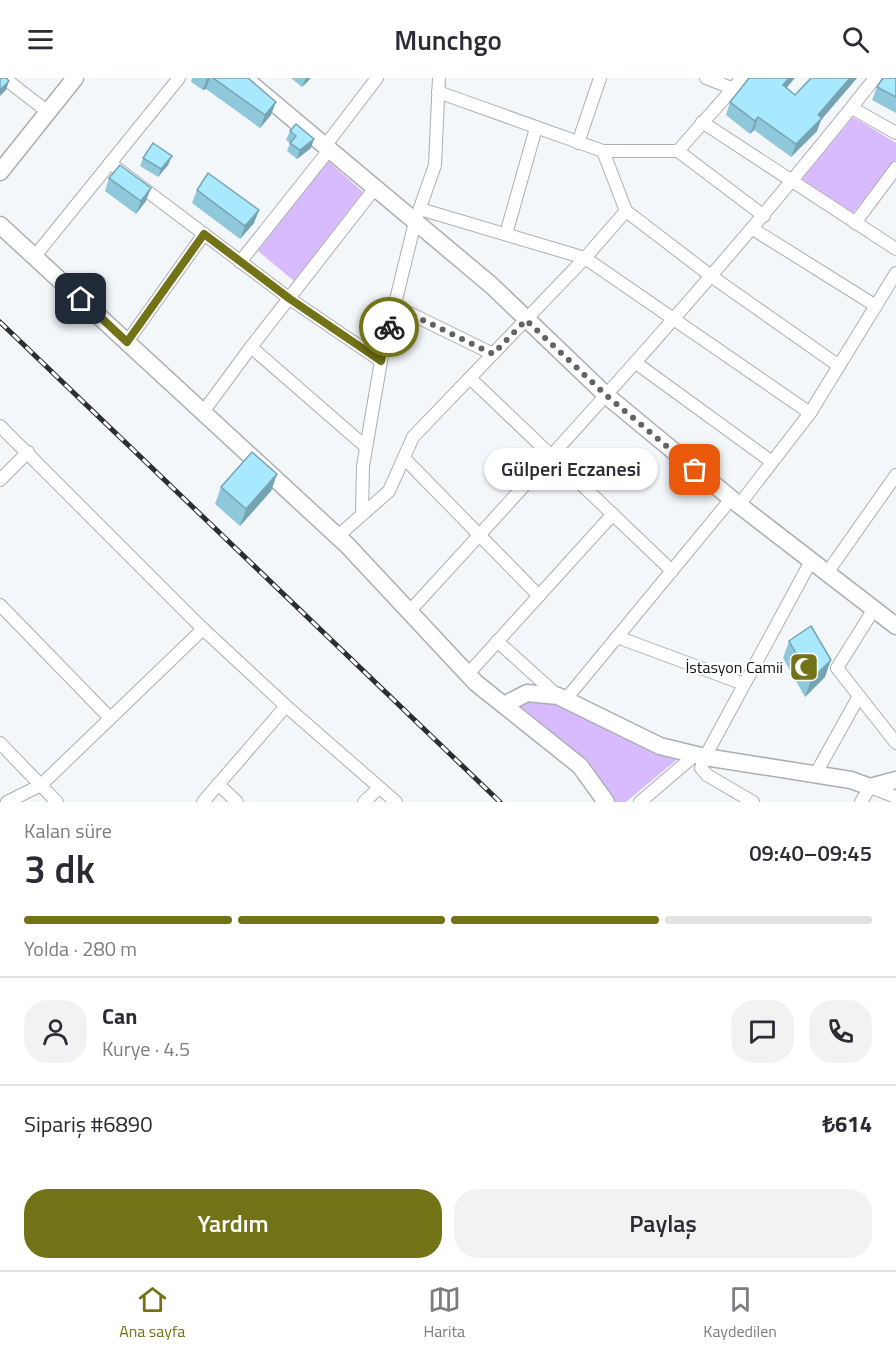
<!DOCTYPE html>
<html lang="tr">
<meta charset="utf-8">
<style>
body{margin:0;font-family:"Titillium Web",sans-serif;background:#f2f2f3;color:#2b2b33;height:100vh;display:flex;flex-direction:column;font-size:22px;white-space:nowrap}
*{box-sizing:border-box;margin:0}
p{font-size:20px;color:#7c7c81}
.icon{flex:none;width:33px;height:33px;fill:none;stroke:currentColor;stroke-width:2;stroke-linecap:round;stroke-linejoin:round}
.map{position:relative;height:724px;overflow:hidden}
.details{display:flex;flex-direction:column;background:#fff;flex:1}
.details>*{flex:none}
.pin{position:absolute;display:grid;place-items:center;width:51px;height:51px;color:#fff;margin:-26px;border-radius:12px;box-shadow:0 3px 9px #0006}
.courier{position:absolute;display:grid;place-items:center;width:60px;height:60px;margin:-30px;border:4px solid #727216;border-radius:50%;background:#fff;color:#222;box-shadow:0 2px 8px #0007}
.bubble{position:absolute;height:42px;border-radius:21px;background:#fff;box-shadow:0 2px 4px #0004;font-size:20px;font-weight:600;line-height:42px;text-align:center}
.overview em{font-style:normal;font-weight:600}
.overview div{display:flex;flex-direction:column-reverse}
.overview{display:flex;align-items:center;justify-content:space-between;height:102px;padding:0 24px}
h1{font-size:39px;font-weight:600;line-height:45px}
.bar{display:grid;grid-template-columns:repeat(4,1fr);gap:9px 6px;align-content:center;height:72px;padding:0 24px}
.bar i{height:8px;border-radius:4px;background:#e1e1e2}
.bar .on{background:#727216}
.bar p{grid-column:span 4}
.line{display:flex;align-items:center;gap:15px;padding:0 24px;border-top:2px solid #e1e1e2}
.line div{flex:1}
.round{display:grid;place-items:center;flex:none;width:63px;height:63px;border-radius:24px;background:#f2f2f3}
.button{display:flex;gap:12px;margin-top:auto;padding:12px 24px}
.button a{flex:1;height:69px;border-radius:24px;background:#727216;color:#fff;font-size:24px;font-weight:600;line-height:69px;text-align:center}
.button a+a{background:#f2f2f3;color:#2b2b33}
header{display:flex;justify-content:space-between;align-items:center;height:78px;padding:0 24px;background:#fff;font-size:27px;font-weight:600}
.menu{display:flex;justify-content:space-around;align-items:center;height:84px;border-top:2px solid #e1e1e2;background:#fff;font-size:16px;color:#7c7c81}
.menu a{display:grid;justify-items:center;gap:3px}
.menu .on{color:#727216}
.map>svg:first-child{display:block}
</style>
<header><svg class="icon" aria-label="menu" viewBox="0 0 24 24"><path d="M4 6h16M4 12h16M4 18h16"/></svg>Munchgo<svg class="icon" aria-label="search" viewBox="0 0 24 24"><circle cx="10" cy="10" r="6"/><path d="M15 15l6 6"/></svg></header>
<div class="map">
<svg width="896" height="724" viewBox="0 0 896 724">
<rect width="100%" height="100%" fill="#f4f7fa"/>
<!-- green -->
<g fill="#d8bbfe">
<polygon points="853,39 896,65 896,82 852,136 801,102"/>
<polygon points="328,83 363,114 294,203 258,173"/>
<polygon points="540,621 551,623 680,679 626,724 615,724 582,680 520,628"/>
</g>
<g fill="none" stroke-linecap="round" stroke-linejoin="round">
<!-- minor casing -->
<g stroke="#acaeb1" stroke-width="14">
<g id="minor">
<polyline points="4,0 48,34"/>
<polyline points="706,0 734,11"/>
<polyline points="438,14 603,73"/>
<polyline points="852,30 896,55"/>
<polyline points="702,44 896,171"/>
<polyline points="578,65 600,0"/>
<polyline points="325,68 377,0"/>
<polyline points="678,73 764,138"/>
<polyline points="110,85 290,221 381,283"/>
<polyline points="420,131 585,180 810,335"/>
<polyline points="626,133 711,198 839,288"/>
<polyline points="855,145 896,90"/>
<polyline points="753,151 876,228"/>
<polyline points="506,156 536,50"/>
<polyline points="35,178 179,0"/>
<polyline points="240,184 329,72"/>
<polyline points="395,228 493,276"/>
<polyline points="127,264 204,156"/>
<polyline points="636,285 772,384"/>
<polyline points="470,300 672,493"/>
<polyline points="203,334 251,269"/>
<polyline points="0,348 203,551 286,628 396,724"/>
<polyline points="366,369 251,269 375,110"/>
<polyline points="404,380 539,518"/>
<polyline points="0,402 28,374"/>
<polyline points="739,427 810,335 896,195"/>
<polyline points="362,434 363,388 381,283 415,144 435,87 439,0"/>
<polyline points="338,458 389,413 413,359 585,180 626,133 603,73 678,73 742,0"/>
<polyline points="827,495 896,397"/>
<polyline points="0,527 110,640"/>
<polyline points="874,531 837,590 896,665"/>
<path d="M409,534C569,359 729,185 875,0"/>
<polyline points="617,559 744,606"/>
<polyline points="497,563 558,618"/>
<polyline points="468,596 613,436"/>
<polyline points="566,621 731,421"/>
<polyline points="0,665 57,724"/>
<polyline points="815,697 859,618"/>
<polyline points="218,706 237,724"/>
<polyline points="7,724 41,707 203,551"/>
<polyline points="203,724 286,628"/>
<polyline points="364,724 379,710"/>
<polyline points="640,724 695,677"/>
<polyline points="753,724 707,697 701,690 705,679 811,483"/>
<polyline points="861,724 870,709 896,719"/>
</g>
</g>
<!-- tertiary casing -->
<g stroke="#acaeb1" stroke-width="19">
<g id="tertiary">
<polyline points="244,0 491,207 607,318 739,427 896,548"/>
<polyline points="0,94 75,0"/>
<polyline points="0,147 347,467 476,605 580,688 606,724"/>
<polyline points="504,627 527,615 558,618 660,668 705,679 851,702 870,709 896,702"/>
</g>
</g>
<!-- minor -->
<use href="#minor" stroke="#fff" stroke-width="12"/>
<!-- tertiary -->
<use href="#tertiary" stroke="#fff" stroke-width="16"/>
<!-- rail casing -->
<g stroke="#2d2e2f" stroke-width="5">
<polyline id="rail" points="0,244 500,724"/>
</g>
<!-- rail -->
<use href="#rail" stroke="#fff" stroke-width="3" stroke-dasharray="9" stroke-linecap="butt"/>
</g>
<!-- wall -->
<g fill="#90c8db">
<polygon points="192,0 248,0 271,37 260,50 206,11 203,12 191,4"/>
<polygon points="291,0 311,0 302,9"/>
<polygon points="811,0 857,0 821,42 817,53 791,79 754,52 750,56 726,37 730,24 787,10 795,17"/>
<polygon points="896,0 896,35 872,22 877,9"/>
<polygon points="290,53 311,70 297,81 287,73 290,65 286,62"/>
<polygon points="172,78 168,87 158,99 140,88 143,80"/>
<polygon points="109,100 146,123 136,136 105,113"/>
<polygon points="197,112 259,132 254,145 240,161 192,125"/>
<polygon points="277,396 271,413 240,448 215,426 221,409"/>
<polygon points="789,563 825,599 805,619 783,580"/>
</g>
<!-- shaded-wall -->
<g fill="#76a3b2">
<polygon points="207,0 210,0 206,11 203,12"/>
<polygon points="306,0 311,0 302,9"/>
<polygon points="789,0 795,0 778,20 783,7"/>
<polygon points="850,0 857,0 821,42 817,53 791,79 796,66 818,37"/>
<polygon points="9,3 6,12 0,18 0,12"/>
<polygon points="276,24 271,37 260,50 265,37"/>
<polygon points="758,39 754,52 750,56 755,43"/>
<polygon points="314,61 311,70 297,81 300,72"/>
<polygon points="172,78 168,87 158,99 161,91"/>
<polygon points="151,110 146,123 136,136 141,123"/>
<polygon points="259,132 254,145 240,161 245,148"/>
<polygon points="277,396 271,413 240,448 246,431"/>
<polygon points="831,582 825,599 805,619 811,602"/>
</g>
<!-- building -->
<g fill="#a8e9ff" stroke="#76a3b2" stroke-width="1.5">
<polygon points="0,0 6,0 9,3 0,12"/>
<polygon points="213,0 248,0 276,24 265,37"/>
<polygon points="749,0 789,0 783,7 795,17 811,0 850,0 818,37 822,40 796,66 758,39 755,43 730,24"/>
<polygon points="883,0 896,0 896,19 877,9"/>
<polygon points="296,46 314,61 300,72 290,65 296,58 290,53"/>
<polygon points="153,65 172,78 161,91 143,80"/>
<polygon points="120,87 151,110 141,123 109,100"/>
<polygon points="208,95 259,132 245,148 197,112"/>
<polygon points="252,374 277,396 246,431 221,409"/>
<polygon points="811,548 831,582 811,602 789,563"/>
</g>
<g fill="none" stroke-linecap="round" stroke-linejoin="round">
<!-- done -->
<polyline stroke="#616364" stroke-width="6" stroke-dasharray="0 10.8" points="389,249 394,228 493,276 526,242 607,318 695,392"/>
<!-- route -->
<polyline stroke="#727216" stroke-width="8" points="81,221 127,264 204,156 290,221 381,283 389,249"/>
</g>
<!-- icons -->
<defs>
<g id="mosque-square" transform="scale(1.5)"><rect x="-9" y="-9" width="18" height="18" rx="4" fill="#727216" stroke="#fff"/><path d="M3.5-4.9A6 6 0 1 0 3.5 4.9A5 5 0 1 1 3.5-4.9Z" fill="#fff"/></g>
</defs>
<g fill-rule="evenodd">
<use href="#mosque-square" x="804" y="589"/>
</g>
<g text-anchor="middle" dominant-baseline="central" stroke-width="4.5" stroke-linejoin="round" paint-order="stroke">
<!-- poi labels -->
<g font-size="16" fill="#121314" stroke="#fff" text-anchor="end">
<text x="783" y="589">İstasyon Camii</text>
</g>
</g>
</svg>
<div class="pin" style="left:695px;top:392px;background:#ea580c"><svg class="icon" aria-label="bag" viewBox="0 0 24 24"><path d="M5 8h14l-1 12H6zM9 8a3 3 0 0 1 6 0"/></svg></div>
<div class="pin" style="left:81px;top:221px;background:#1f2937"><svg class="icon" aria-label="home" viewBox="0 0 24 24"><path d="M3 11l9-7 9 7M6 9v11h12V9"/></svg></div>
<div class="courier" style="left:389px;top:249px"><svg class="icon" aria-label="bike" viewBox="0 0 24 24"><circle cx="6" cy="16" r="4"/><circle cx="18" cy="16" r="4"/><path d="M6 16l4-8h5l3 8M10 8l3 8H6M13 5h3"/></svg></div>
<div class="bubble" style="left:484px;top:370px;width:174px">Gülperi Eczanesi</div>
</div>
<section class="details">
<div class="overview"><div><h1>3 dk</h1><p>Kalan süre</p></div><em>09:40–09:45</em></div>
<div class="bar"><i class="on"></i><i class="on"></i><i class="on"></i><i></i><p>Yolda · 280 m</p></div>
<div class="line" style="height:108px"><a class="round"><svg class="icon" aria-label="person" viewBox="0 0 24 24"><circle cx="12" cy="8" r="4"/><path d="M4 21q1-7 8-7t8 7"/></svg></a><div><b>Can</b><p>Kurye · 4.5</p></div><a class="round"><svg class="icon" aria-label="chat" viewBox="0 0 24 24"><path d="M4 5h16v11H9l-5 4z"/></svg></a><a class="round"><svg class="icon" aria-label="phone" viewBox="0 0 24 24"><path d="M5 4h4l2 5-3 2q2 4 5 5l2-3 5 2v4C11 20 4 13 5 4z"/></svg></a></div>
<div class="line" style="height:78px"><div>Sipariş #6890</div><b>₺614</b></div>
<div class="button"><a>Yardım</a><a>Paylaş</a></div>
</section>
<nav class="menu">
<a class="on"><svg class="icon" aria-label="home" viewBox="0 0 24 24"><path d="M3 11l9-7 9 7M6 9v11h12V9"/></svg>Ana sayfa</a>
<a><svg class="icon" aria-label="map" viewBox="0 0 24 24"><path d="M3 6l6-2 6 2 6-2v14l-6 2-6-2-6 2zM9 4v14M15 6v14"/></svg>Harita</a>
<a><svg class="icon" aria-label="saved" viewBox="0 0 24 24"><path d="M7 4h10v16l-5-4-5 4z"/></svg>Kaydedilen</a>
</nav>
